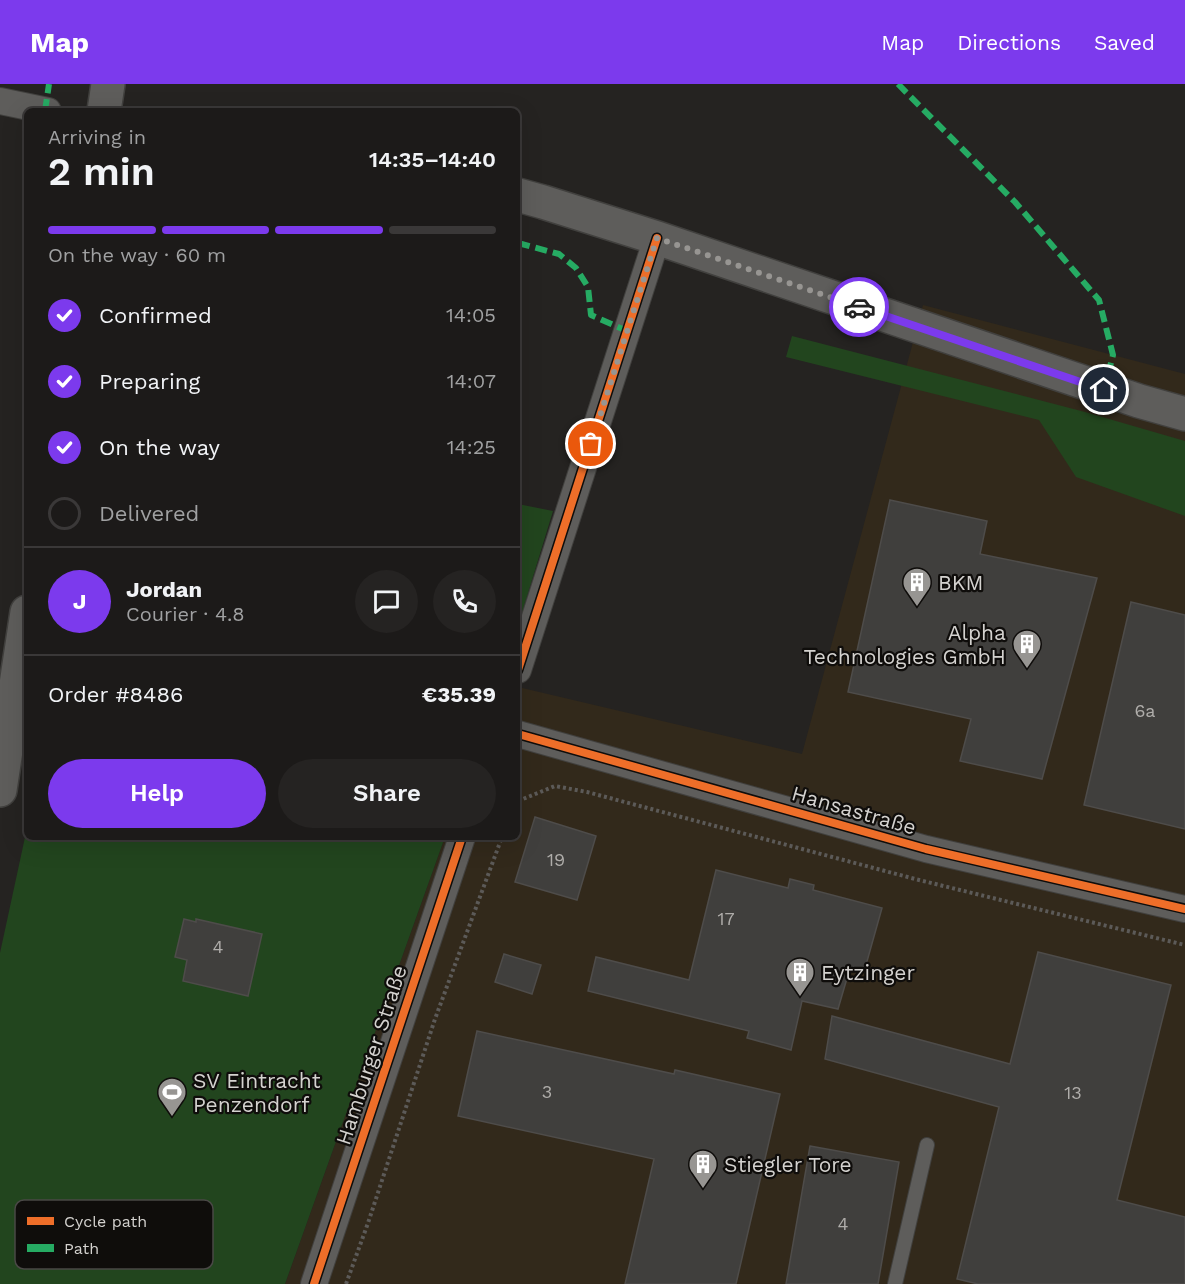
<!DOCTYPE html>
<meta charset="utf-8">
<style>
body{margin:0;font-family:"Work Sans",sans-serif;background:#252322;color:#f1f3f6;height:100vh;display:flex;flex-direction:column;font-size:22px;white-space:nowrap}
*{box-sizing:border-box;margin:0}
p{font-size:20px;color:#a0a1a2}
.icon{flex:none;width:33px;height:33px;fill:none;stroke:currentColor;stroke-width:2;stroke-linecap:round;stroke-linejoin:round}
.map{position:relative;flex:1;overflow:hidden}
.sheet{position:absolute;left:24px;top:24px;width:496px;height:732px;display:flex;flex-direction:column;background:#1c1a19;border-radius:9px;box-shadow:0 6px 24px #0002,0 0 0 2px #3a3838}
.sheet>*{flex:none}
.pin{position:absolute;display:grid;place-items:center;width:51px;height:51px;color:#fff;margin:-26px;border:3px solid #fff;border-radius:50%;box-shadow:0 2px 6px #0007}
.courier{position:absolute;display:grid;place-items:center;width:60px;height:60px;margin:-30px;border:4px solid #7c3aed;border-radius:50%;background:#fff;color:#222;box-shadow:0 2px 8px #0007}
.summary em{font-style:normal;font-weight:600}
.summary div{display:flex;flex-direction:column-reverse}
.summary{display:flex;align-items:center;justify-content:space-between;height:102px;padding:0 24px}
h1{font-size:39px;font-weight:600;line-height:45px}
.bar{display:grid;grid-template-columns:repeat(4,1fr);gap:9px 6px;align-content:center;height:72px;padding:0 24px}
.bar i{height:8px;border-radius:4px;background:#3a3838}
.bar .current{background:#7c3aed}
.bar p{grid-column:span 4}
.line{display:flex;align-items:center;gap:15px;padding:0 24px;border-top:2px solid #3a3838}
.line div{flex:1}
.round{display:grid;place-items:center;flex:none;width:63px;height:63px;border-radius:32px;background:#252322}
ol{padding:0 24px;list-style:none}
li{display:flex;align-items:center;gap:18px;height:66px}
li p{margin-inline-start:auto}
li .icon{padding:6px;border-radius:50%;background:#7c3aed;color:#fff;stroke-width:4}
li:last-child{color:#a0a1a2}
li i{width:33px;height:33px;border:3px solid #3a3838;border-radius:50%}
.primary-button{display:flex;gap:12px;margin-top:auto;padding:12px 24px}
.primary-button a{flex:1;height:69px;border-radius:36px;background:#7c3aed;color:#fff;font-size:24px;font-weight:600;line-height:69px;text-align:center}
.primary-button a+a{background:#252322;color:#f1f3f6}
header{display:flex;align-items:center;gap:36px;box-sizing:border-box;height:84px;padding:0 30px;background:#7c3aed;color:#fff}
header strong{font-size:28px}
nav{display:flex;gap:33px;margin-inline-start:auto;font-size:21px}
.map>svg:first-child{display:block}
</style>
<header>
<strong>Map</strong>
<nav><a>Map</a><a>Directions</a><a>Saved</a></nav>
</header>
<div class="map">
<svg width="1185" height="1200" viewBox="0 0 1185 1200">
<rect width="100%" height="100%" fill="#252321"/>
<!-- commercial -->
<polygon fill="#32291b" points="923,221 1185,290 1185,1200 285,1200 445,753 518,753 518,603 802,670"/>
<!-- green -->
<g fill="#22451e">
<polygon points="792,252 1085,328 1185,357 1185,432 1076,393 1039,336 786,273"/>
<polygon points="518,420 553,427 518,542"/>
<polygon points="27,744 27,753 445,753 285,1200 0,1200 0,869"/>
</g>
<!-- building -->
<g fill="#403f3d" stroke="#4e4c4a" stroke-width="1.5">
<polygon points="890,416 987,437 980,470 1097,494 1042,695 960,677 971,635 848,608"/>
<polygon points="1131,518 1185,531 1185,745 1084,721"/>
<polygon points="535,733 596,752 577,816 515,798"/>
<polygon points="716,786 788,804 790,795 814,801 813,806 882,824 864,888 850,884 838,925 802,917 791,966 747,954 749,947 588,907 596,873 689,896"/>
<polygon points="184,835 196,838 196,835 262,850 248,912 183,897 187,876 175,873"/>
<polygon points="1038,868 1171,901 1117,1116 1185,1133 1185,1200 978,1200 957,1195 999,1023 825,975 832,932 1010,980"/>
<polygon points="504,870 541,881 532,910 495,898"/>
<polygon points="477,947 674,990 675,986 780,1010 736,1200 625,1200 654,1075 458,1032"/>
<polygon points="810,1062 899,1078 878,1200 786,1200"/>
</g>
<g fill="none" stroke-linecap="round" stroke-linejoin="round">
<!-- service casing -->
<g stroke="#41403e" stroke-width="16">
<polyline id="service" points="895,1200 927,1061"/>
</g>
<!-- minor casing -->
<g stroke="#41403e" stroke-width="28">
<g id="minor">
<polyline points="0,17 48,27"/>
<polyline points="518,586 657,154"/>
<polyline points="518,650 926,765 1185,825"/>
<polyline points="314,1200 462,753"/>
</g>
</g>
<!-- secondary casing -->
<g stroke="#41403e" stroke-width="36">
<g id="secondary">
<polyline points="104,27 108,0"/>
<polyline points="518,111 543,118 657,154 1139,317 1185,330"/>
<polyline points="0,706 27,528"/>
</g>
</g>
<!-- path -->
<g stroke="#5c5a58" stroke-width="4" stroke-dasharray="3 3" stroke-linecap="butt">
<polyline points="518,717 555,702 587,708 919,796 1185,861"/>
<polyline points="346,1200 368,1139 435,935 502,753"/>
</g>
<!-- service -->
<use href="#service" stroke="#5e5d5b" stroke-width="14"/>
<!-- minor -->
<use href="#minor" stroke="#5e5d5b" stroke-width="26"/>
<!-- secondary -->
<use href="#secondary" stroke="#5e5d5b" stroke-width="33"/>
<!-- quiet -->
<g stroke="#26ab63" stroke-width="6" stroke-dasharray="12 6" stroke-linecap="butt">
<polyline points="898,0 1015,118 1099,216 1113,271 1104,306"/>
<polyline points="45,27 49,0"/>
<polyline points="518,159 559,170 576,184 588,203 591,231 627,247"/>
</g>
<!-- cycleway casing -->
<g stroke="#0f0d0b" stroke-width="11">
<g id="cycleway">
<polyline points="518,586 657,154"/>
<polyline points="518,650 926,765 1185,825"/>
<polyline points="314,1200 462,753"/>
</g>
</g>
<!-- cycleway -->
<use href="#cycleway" stroke="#ee6e29" stroke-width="8"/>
</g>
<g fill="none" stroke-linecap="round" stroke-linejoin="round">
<!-- done -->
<polyline stroke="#979592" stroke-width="6" stroke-dasharray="0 10.8" points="591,360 657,154 859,223"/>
<!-- route -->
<polyline stroke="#7c3aed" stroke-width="8" points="859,223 1104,306"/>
</g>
<!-- icons -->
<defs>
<g id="building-pin" transform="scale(1.5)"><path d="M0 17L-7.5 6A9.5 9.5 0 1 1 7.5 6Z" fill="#979592" stroke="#0f0d0b"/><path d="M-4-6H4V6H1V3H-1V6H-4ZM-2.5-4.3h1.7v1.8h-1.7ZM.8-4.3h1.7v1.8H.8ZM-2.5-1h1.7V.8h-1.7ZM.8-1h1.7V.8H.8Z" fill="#fff"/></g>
<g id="stadium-pin" transform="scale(1.5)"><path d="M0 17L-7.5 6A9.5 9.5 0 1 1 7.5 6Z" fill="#979592" stroke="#0f0d0b"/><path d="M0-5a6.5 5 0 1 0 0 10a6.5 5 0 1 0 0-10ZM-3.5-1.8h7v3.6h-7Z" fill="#fff"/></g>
</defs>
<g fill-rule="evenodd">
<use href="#building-pin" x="917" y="498"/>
<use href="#building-pin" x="1027" y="560"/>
<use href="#building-pin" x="800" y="888"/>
<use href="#stadium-pin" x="172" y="1008"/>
<use href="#building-pin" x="703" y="1080"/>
</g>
<g text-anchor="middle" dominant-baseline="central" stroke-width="4.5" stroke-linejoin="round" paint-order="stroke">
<!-- number labels -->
<g font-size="18" fill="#afadaa">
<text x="1145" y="626">6a</text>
<text x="556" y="775">19</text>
<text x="726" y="834">17</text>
<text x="218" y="862">4</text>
<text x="547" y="1007">3</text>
<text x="1073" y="1008">13</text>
<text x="843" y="1139">4</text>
</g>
<!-- poi labels -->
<g font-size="21" fill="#d4d2cf" stroke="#0f0d0b" text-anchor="start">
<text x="938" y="498">BKM</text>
<text x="1006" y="548" text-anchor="end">Alpha<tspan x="1006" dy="24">Technologies GmbH</tspan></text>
<text x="821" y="888">Eytzinger</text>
<text x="193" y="996">SV Eintracht<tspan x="193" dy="24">Penzendorf</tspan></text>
<text x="724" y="1080">Stiegler Tore</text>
</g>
<!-- street labels -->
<g font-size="21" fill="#d4d2cf" stroke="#0f0d0b">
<text transform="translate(854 726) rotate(16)">Hansastraße</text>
<text transform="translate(371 971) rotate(-72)">Hamburger Straße</text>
</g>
</g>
<!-- legend -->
<rect x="15" y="1116" width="198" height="69" rx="9" fill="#0f0d0b" stroke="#4a4846" stroke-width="1.5"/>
<rect x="27" y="1133" width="27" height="8" fill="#ee6e29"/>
<rect x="27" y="1160" width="27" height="8" fill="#26ab63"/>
<g font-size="16" fill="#d4d2cf">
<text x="64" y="1143">Cycle path</text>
<text x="64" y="1170">Path</text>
</g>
</svg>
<div class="pin" style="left:591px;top:360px;background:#ea580c"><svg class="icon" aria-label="bag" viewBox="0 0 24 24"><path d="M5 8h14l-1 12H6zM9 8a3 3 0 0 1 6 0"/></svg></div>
<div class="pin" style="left:1104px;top:306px;background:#1f2937"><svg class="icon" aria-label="home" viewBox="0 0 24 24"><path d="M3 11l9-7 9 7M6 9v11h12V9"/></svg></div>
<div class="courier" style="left:859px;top:223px"><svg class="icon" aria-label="car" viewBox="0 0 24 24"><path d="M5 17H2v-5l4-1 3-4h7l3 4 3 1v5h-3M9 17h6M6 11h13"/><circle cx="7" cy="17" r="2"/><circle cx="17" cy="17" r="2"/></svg></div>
<section class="sheet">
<div class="summary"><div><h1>2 min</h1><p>Arriving in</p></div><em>14:35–14:40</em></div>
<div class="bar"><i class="current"></i><i class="current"></i><i class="current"></i><i></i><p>On the way · 60 m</p></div>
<ol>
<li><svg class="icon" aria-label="check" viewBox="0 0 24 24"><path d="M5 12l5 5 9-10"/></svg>Confirmed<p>14:05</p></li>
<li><svg class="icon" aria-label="check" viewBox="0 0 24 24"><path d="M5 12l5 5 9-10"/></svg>Preparing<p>14:07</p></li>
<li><svg class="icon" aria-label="check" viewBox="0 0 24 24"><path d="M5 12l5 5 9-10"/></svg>On the way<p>14:25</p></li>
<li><i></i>Delivered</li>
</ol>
<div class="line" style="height:108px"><b class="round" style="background:#7c3aed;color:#fff">J</b><div><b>Jordan</b><p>Courier · 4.8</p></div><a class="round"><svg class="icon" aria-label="chat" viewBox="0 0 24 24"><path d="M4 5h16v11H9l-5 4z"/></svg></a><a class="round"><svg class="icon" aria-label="phone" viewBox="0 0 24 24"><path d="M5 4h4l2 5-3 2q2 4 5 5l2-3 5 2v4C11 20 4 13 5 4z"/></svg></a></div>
<div class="line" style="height:78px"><div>Order #8486</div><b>€35.39</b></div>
<div class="primary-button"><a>Help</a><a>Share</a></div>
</section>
</div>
